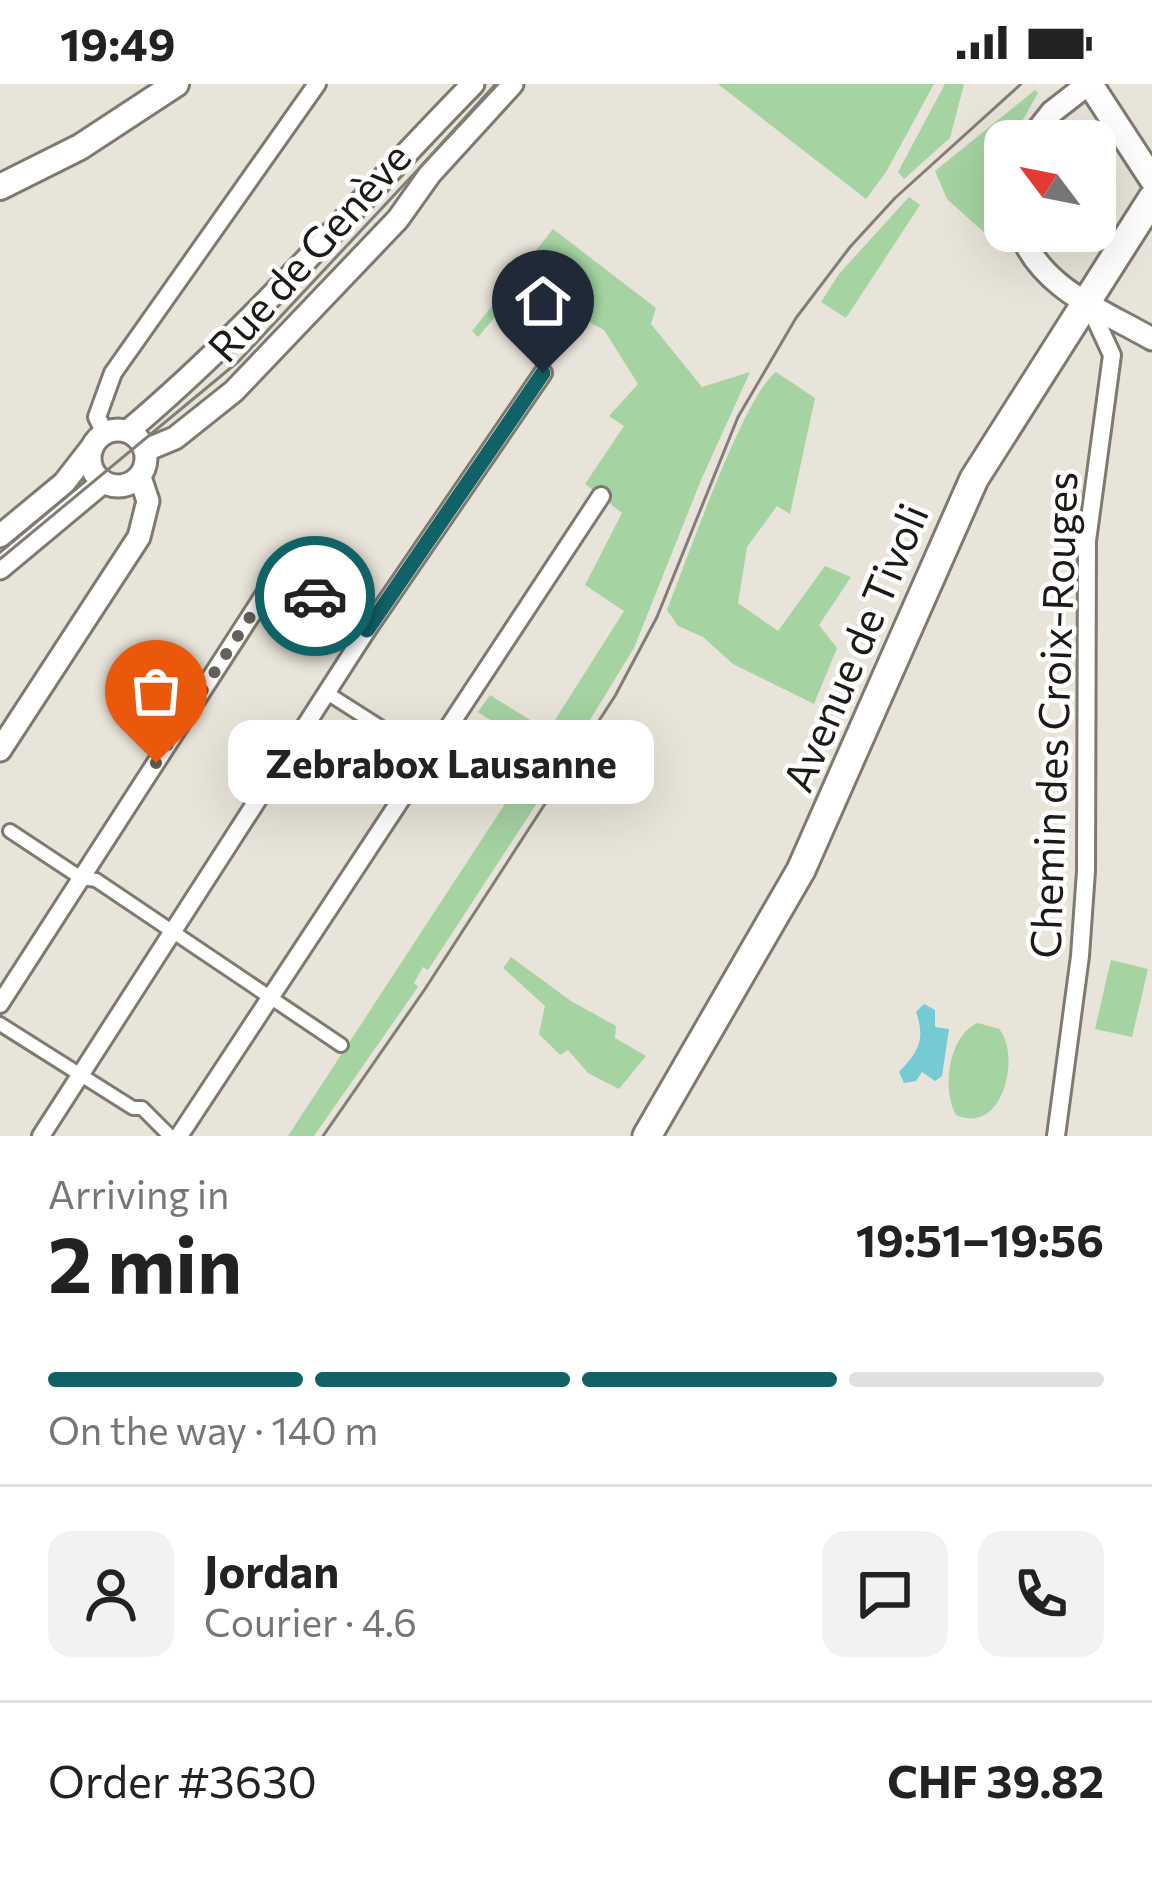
<!DOCTYPE html>
<meta charset="utf-8">
<style>
body{margin:0;font-family:Commissioner,sans-serif;background:#f2f2f2;color:#222;height:100vh;display:flex;flex-direction:column;font-size:45px;white-space:nowrap}
*{box-sizing:border-box;margin:0}
p{font-size:39px;color:#767676}
.icon{flex:none;width:66px;height:66px;fill:none;stroke:currentColor;stroke-width:2;stroke-linecap:round;stroke-linejoin:round}
.map{position:relative;height:1052px;overflow:hidden}
.details{display:flex;flex-direction:column;background:#fff;flex:1}
.details>*{flex:none}
.needle{width:78px;rotate:302deg}
.controls{position:absolute;left:984px;top:36px;display:grid;gap:24px}
.controls a{display:grid;place-items:center;width:132px;height:132px;border-radius:24px;background:#fff;box-shadow:0 12px 48px #0002;font-size:60px}
.pin{position:absolute;display:grid;place-items:center;width:102px;height:102px;color:#fff;margin:-123px -51px;border-radius:50% 50% 50% 0;rotate:-45deg;box-shadow:0 0 12px #0007}
.pin .icon{rotate:45deg}
.courier{position:absolute;display:grid;place-items:center;width:120px;height:120px;margin:-60px;border:9px solid #116266;border-radius:50%;background:#fff;color:#222;box-shadow:0 3px 15px #0007}
.bubble{position:absolute;height:84px;border-radius:24px;background:#fff;box-shadow:0 12px 48px #0002;font-size:39px;font-weight:700;line-height:84px;text-align:center}
.overview em{font-style:normal;font-weight:700}
.overview div{display:flex;flex-direction:column-reverse}
.overview{display:flex;align-items:center;justify-content:space-between;height:204px;padding:0 48px}
h1{font-size:78px;font-weight:700;line-height:90px}
.bar{display:grid;grid-template-columns:repeat(4,1fr);gap:18px 12px;align-content:center;height:144px;padding:0 48px}
.bar i{height:15px;border-radius:9px;background:#e0e0e0}
.bar .current{background:#116266}
.bar p{grid-column:span 4}
.line{display:flex;align-items:center;gap:30px;padding:0 48px;border-top:3px solid #e0e0e0}
.line div{flex:1}
.round{display:grid;place-items:center;flex:none;width:126px;height:126px;border-radius:24px;background:#f2f2f2}
.status{display:flex;justify-content:space-between;align-items:center;height:84px;padding:0 60px;background:#fff;direction:ltr}
.status svg{height:33px;fill:currentColor}
.map>svg:first-child{display:block}
</style>
<div class="status"><b>19:49</b><svg viewBox="0 0 49 12"><path d="M0 12V9h3v3zM5 12V6h3v6zM10 12V3h3v9zM15 12V0h3v12zM26 1h20v11H26zM47 4h2v5h-2z"/></svg></div>
<div class="map">
<svg width="1152" height="1052" viewBox="0 0 1152 1052">
<rect width="100%" height="100%" fill="#e9e4d9"/>
<!-- green -->
<g fill="#a5d3a2">
<polygon points="718,0 934,0 886,88 866,115"/>
<polygon points="945,0 964,0 950,54 904,95 898,88"/>
<polygon points="1035,6 1038,9 1011,57 1005,57 993,146 988,152 947,115 935,87"/>
<polygon points="909,113 920,121 846,234 821,218 839,190"/>
<polygon points="553,145 656,224 651,240 702,303 750,288 701,396 634,564 571,667 428,886 423,883 414,899 418,903 314,1052 288,1052 539,668 478,628 490,611 548,647 624,527 585,501 622,429 585,400 624,342 609,332 638,300 604,246 576,231 560,244 542,267 533,260 536,254 500,227 478,253 472,247"/>
<path d="M776,288L815,314L790,430L777,422L747,463L738,519L778,547L825,482L851,493L819,541L837,564L814,620L733,580L703,553L678,542L667,526C685,481 744,311 776,288Z"/>
<polygon points="511,873 571,917 616,942 615,954 646,972 619,1005 588,989 568,966 560,971 539,950 545,922 503,884"/>
<polygon points="1111,876 1148,885 1132,953 1095,945"/>
<path d="M978,939L999,945C1021,970 1004,1052 956,1031C941,1005 949,950 978,939Z"/>
</g>
<!-- water -->
<path fill="#75cad4" d="M924,920L935,926V943L949,945L942,992L935,997L922,988L916,997L904,999L899,988C918,968 926,956 916,928Z"/>
<g fill="none" stroke-linecap="round" stroke-linejoin="round">
<!-- pedestrian casing -->
<g stroke="#7e7a70" stroke-width="18">
<g id="pedestrian">
<polyline points="327,609 429,674"/>
<polyline points="10,747 81,794 96,796 341,961"/>
<polyline points="0,940 133,1024 142,1024 170,1052"/>
</g>
</g>
<!-- minor casing -->
<g stroke="#7e7a70" stroke-width="22">
<g id="minor">
<polyline points="105,349 97,333 113,289 317,0"/>
<polyline points="0,920 279,488 367,546"/>
<polyline points="41,1052 367,546 543,289"/>
<polyline points="179,1052 601,412"/>
<polyline points="1056,1052 1080,872 1086,787 1087,457 1112,271 1088,219"/>
</g>
</g>
<!-- tertiary casing -->
<g stroke="#7e7a70" stroke-width="27">
<g id="tertiary">
<polyline points="1029,57 1052,28 1088,0"/>
<path d="M1020,147C1041,205 1102,226 1152,255"/>
<circle cx="118" cy="374" r="28"/>
<path d="M128,347C253,242 359,116 473,0"/>
<polyline points="146,366 175,354 234,307 398,135 430,90 512,0"/>
<polyline points="0,452 64,399 92,363"/>
<polyline points="0,484 103,398"/>
<polyline points="0,666 139,453 148,417 140,393"/>
</g>
</g>
<!-- secondary casing -->
<g stroke="#7e7a70" stroke-width="30">
<g id="secondary">
<polyline points="1090,0 1152,95"/>
<polyline points="0,103 80,63 176,0"/>
</g>
</g>
<!-- primary casing -->
<g stroke="#7e7a70" stroke-width="33">
<polyline id="primary" points="647,1052 801,786 974,395 1152,115"/>
</g>
<!-- pedestrian -->
<use href="#pedestrian" stroke="#fff" stroke-width="12"/>
<!-- minor -->
<use href="#minor" stroke="#fff" stroke-width="16"/>
<!-- tertiary -->
<use href="#tertiary" stroke="#fff" stroke-width="21"/>
<!-- secondary -->
<use href="#secondary" stroke="#fff" stroke-width="24"/>
<!-- primary -->
<use href="#primary" stroke="#fff" stroke-width="27"/>
<!-- tram -->
<g stroke="#817e76" stroke-width="3">
<polyline points="0,475 239,277 498,0"/>
<polyline points="323,1052 425,905 615,612 657,533 738,333 796,234 850,163 895,114 1021,0"/>
</g>
</g>
<g fill="none" stroke-linecap="round" stroke-linejoin="round">
<!-- done -->
<polyline stroke="#64615a" stroke-width="12" stroke-dasharray="0 21.6" points="156,679 279,488 315,512"/>
<!-- route -->
<polyline stroke="#116266" stroke-width="15" points="315,512 367,546 543,289"/>
</g>
<g text-anchor="middle" dominant-baseline="central" stroke-width="9" stroke-linejoin="round" paint-order="stroke">
<!-- street labels -->
<g font-size="42" fill="#1c1a16" stroke="#fff">
<text transform="translate(308 167) rotate(-48)">Rue de Genève</text>
<text transform="translate(854 563) rotate(-67)">Avenue de Tivoli</text>
<text transform="translate(1052 631) rotate(-88)">Chemin des Croix-Rouges</text>
</g>
</g>
</svg>
<div class="controls">
<a><svg class="needle" viewBox="-14 -14 28 28"><path d="M0-13l5 13h-10z" fill="#e53935"/><path d="M0 13l5-13h-10z" fill="#767676"/></svg></a>
</div>
<div class="pin" style="left:156px;top:679px;background:#ea580c"><svg class="icon" aria-label="bag" viewBox="0 0 24 24"><path d="M5 8h14l-1 12H6zM9 8a3 3 0 0 1 6 0"/></svg></div>
<div class="pin" style="left:543px;top:289px;background:#1f2937"><svg class="icon" aria-label="home" viewBox="0 0 24 24"><path d="M3 11l9-7 9 7M6 9v11h12V9"/></svg></div>
<div class="courier" style="left:315px;top:512px"><svg class="icon" aria-label="car" viewBox="0 0 24 24"><path d="M5 17H2v-5l4-1 3-4h7l3 4 3 1v5h-3M9 17h6M6 11h13"/><circle cx="7" cy="17" r="2"/><circle cx="17" cy="17" r="2"/></svg></div>
<div class="bubble" style="left:228px;top:636px;width:426px">Zebrabox Lausanne</div>
</div>
<section class="details">
<div class="overview"><div><h1>2 min</h1><p>Arriving in</p></div><em>19:51–19:56</em></div>
<div class="bar"><i class="current"></i><i class="current"></i><i class="current"></i><i></i><p>On the way · 140 m</p></div>
<div class="line" style="height:216px"><a class="round"><svg class="icon" aria-label="person" viewBox="0 0 24 24"><circle cx="12" cy="8" r="4"/><path d="M4 21q1-7 8-7t8 7"/></svg></a><div><b>Jordan</b><p>Courier · 4.6</p></div><a class="round"><svg class="icon" aria-label="chat" viewBox="0 0 24 24"><path d="M4 5h16v11H9l-5 4z"/></svg></a><a class="round"><svg class="icon" aria-label="phone" viewBox="0 0 24 24"><path d="M5 4h4l2 5-3 2q2 4 5 5l2-3 5 2v4C11 20 4 13 5 4z"/></svg></a></div>
<div class="line" style="height:156px"><div>Order #3630</div><b>CHF 39.82</b></div>
</section>
